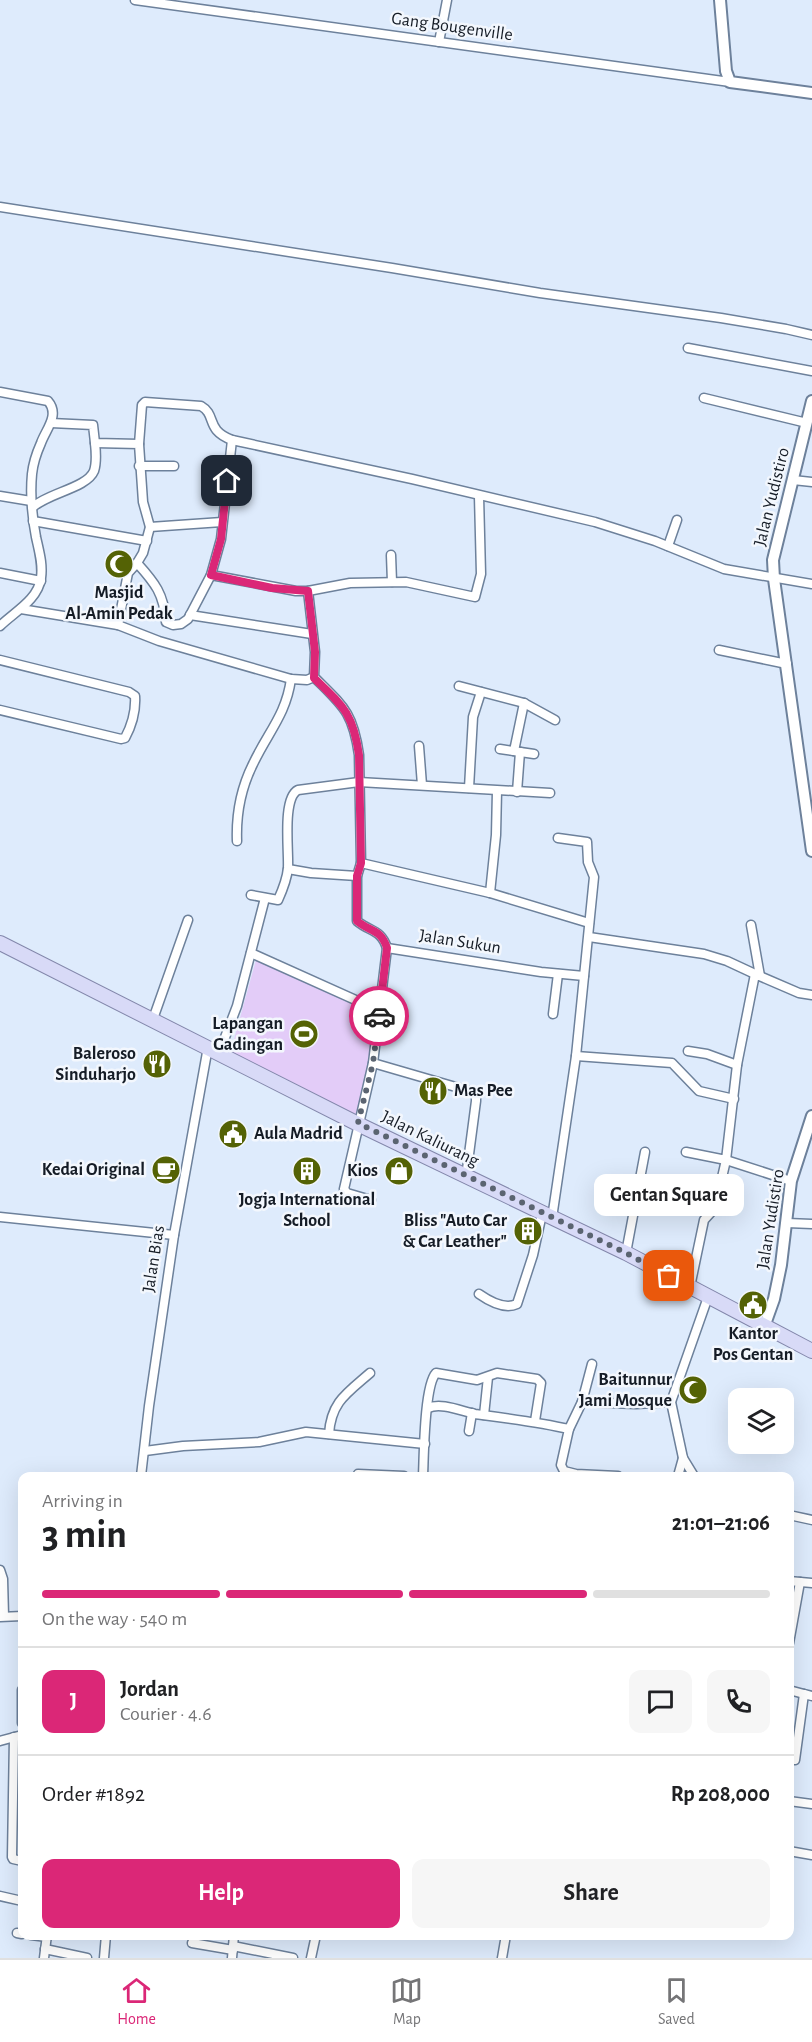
<!DOCTYPE html>
<meta charset="utf-8">
<style>
body{margin:0;font-family:"Alegreya Sans",sans-serif;background:#f6f6f6;color:#202124;height:100vh;display:flex;flex-direction:column;font-size:22px;white-space:nowrap}
*{box-sizing:border-box;margin:0}
p{font-size:20px;color:#757577}
.icon{flex:none;width:33px;height:33px;fill:none;stroke:currentColor;stroke-width:2;stroke-linecap:round;stroke-linejoin:round}
.map{position:relative;flex:1;overflow:hidden}
.sheet{position:absolute;left:18px;top:1472px;width:776px;height:468px;display:flex;flex-direction:column;background:#fff;border-radius:12px;box-shadow:0 6px 24px #0002}
.sheet>*{flex:none}
.tools{position:absolute;left:728px;top:1388px;display:grid;gap:12px}
.tools a{display:grid;place-items:center;width:66px;height:66px;border-radius:12px;background:#fff;box-shadow:0 6px 24px #0002;font-size:30px}
.pin{position:absolute;display:grid;place-items:center;width:51px;height:51px;color:#fff;margin:-26px;border-radius:12px;box-shadow:0 3px 9px #0006}
.courier{position:absolute;display:grid;place-items:center;width:60px;height:60px;margin:-30px;border:4px solid #db2777;border-radius:50%;background:#fff;color:#222;box-shadow:0 2px 8px #0007}
.bubble{position:absolute;height:42px;border-radius:12px;background:#fff;box-shadow:0 6px 24px #0002;font-size:20px;font-weight:700;line-height:42px;text-align:center}
.headline em{font-style:normal;font-weight:700}
.headline div{display:flex;flex-direction:column-reverse}
.headline{display:flex;align-items:center;justify-content:space-between;height:102px;padding:0 24px}
h1{font-size:39px;font-weight:700;line-height:45px}
.bar{display:grid;grid-template-columns:repeat(4,1fr);gap:9px 6px;align-content:center;height:72px;padding:0 24px}
.bar i{height:8px;border-radius:4px;background:#e0e0e0}
.bar .on{background:#db2777}
.bar p{grid-column:span 4}
.line{display:flex;align-items:center;gap:15px;padding:0 24px;border-top:2px solid #e0e0e0}
.line div{flex:1}
.round{display:grid;place-items:center;flex:none;width:63px;height:63px;border-radius:12px;background:#f6f6f6}
.primary-button{display:flex;gap:12px;margin-top:auto;padding:12px 24px}
.primary-button a{flex:1;height:69px;border-radius:12px;background:#db2777;color:#fff;font-size:24px;font-weight:700;line-height:69px;text-align:center}
.primary-button a+a{background:#f6f6f6;color:#202124}
.dock{display:flex;justify-content:space-around;align-items:center;height:84px;border-top:2px solid #e0e0e0;background:#fff;font-size:16px;color:#757577}
.dock a{display:grid;justify-items:center;gap:3px}
.dock .on{color:#db2777}
.map>svg:first-child{display:block}
</style>
<div class="map">
<svg width="812" height="1958" viewBox="0 0 812 1958">
<rect width="100%" height="100%" fill="#deebfc"/>
<!-- green -->
<polygon fill="#e3ccf8" points="256,960 376,1014 359,1117 230,1054"/>
<g fill="none" stroke-linecap="round" stroke-linejoin="round">
<!-- minor casing -->
<g stroke="#6d819b" stroke-width="11">
<g id="minor">
<polyline points="135,0 730,82"/>
<polyline points="439,42 447,0"/>
<polyline points="0,207 392,268 540,293 721,318 786,329 812,335"/>
<polyline points="688,348 812,371"/>
<path d="M0,392L48,401C60,415 46,429 41,443C37,452 33,464 32,474C30,495 32,516 36,537C39,551 43,564 41,578C38,600 14,612 0,626"/>
<polyline points="704,398 807,423"/>
<path d="M51,423L93,425L95,443L139,444L143,502L150,527L143,553L137,563C155,583 164,594 166,622L173,625L181,624L188,619L211,575L221,539L232,440"/>
<path d="M139,444L142,405L145,402L201,406C217,415 205,430 232,440L412,479L595,522L655,541L724,569L812,584"/>
<polyline points="139,466 174,466"/>
<polyline points="793,480 812,482"/>
<polyline points="0,496 31,501"/>
<path d="M33,507C48,493 87,488 94,471C97,462 96,452 95,443"/>
<polyline points="33,521 147,541"/>
<polyline points="150,527 222,522"/>
<polyline points="668,546 677,520"/>
<polyline points="391,555 392,582"/>
<polyline points="0,573 41,581"/>
<polyline points="211,575 296,591 308,591 350,583 406,582 475,597 481,574 479,496"/>
<path d="M308,591L315,652L314,677C343,706 353,712 359,755L361,863L357,876V921C370,932 381,929 387,948L373,1063L344,1189L347,1193L371,1200"/>
<polyline points="21,609 118,625 159,641 291,679 307,680 314,677"/>
<polyline points="190,615 312,634"/>
<polyline points="118,625 128,573 137,563"/>
<polyline points="719,650 787,664"/>
<path d="M0,660L129,692L135,696C136,711 132,725 125,738L121,739L0,710"/>
<polyline points="459,686 524,703 555,720"/>
<polyline points="419,746 422,785"/>
<polyline points="500,749 534,754"/>
<polyline points="514,751 524,703"/>
<polyline points="469,788 473,717 481,692"/>
<polyline points="517,792 520,752"/>
<path d="M237,841C236,814 241,788 253,764C268,732 286,715 291,679"/>
<polyline points="361,863 490,893 589,923"/>
<polyline points="288,869 311,873 357,876"/>
<polyline points="490,893 496,835 497,791"/>
<path d="M251,895L278,900C283,889 287,879 288,868C289,851 282,798 298,790L359,782L550,793"/>
<polyline points="751,925 760,976"/>
<polyline points="589,937 704,954 727,961 755,974"/>
<polyline points="387,948 541,972 584,976"/>
<polyline points="251,953 380,1011"/>
<polyline points="553,1014 558,974"/>
<polyline points="153,1019 188,920"/>
<polyline points="688,1051 707,1054 737,1065"/>
<polyline points="219,1053 237,1006 265,898"/>
<polyline points="576,1056 672,1063 699,1091 734,1099"/>
<polyline points="373,1063 473,1092 476,1097 476,1101 466,1177"/>
<polyline points="686,1152 726,1160 737,1065 755,974 799,993 812,995"/>
<polyline points="0,1217 174,1235"/>
<polyline points="552,1218 576,1056 594,877 588,862 587,842 558,838"/>
<polyline points="787,1223 812,1224"/>
<polyline points="626,1253 645,1152"/>
<polyline points="690,1287 704,1220 715,1208 726,1160 791,1181"/>
<path d="M479,1294C489,1301 504,1310 517,1304L533,1255L542,1214"/>
<polyline points="582,1402 592,1364"/>
<path d="M428,1408C441,1402 461,1411 475,1414C506,1418 538,1422 569,1429L561,1465L564,1471L576,1474L618,1476"/>
<polyline points="484,1415 488,1377"/>
<polyline points="569,1429 582,1402 636,1404 671,1402"/>
<polyline points="469,1431 472,1413"/>
<path d="M329,1434C331,1402 347,1393 370,1373"/>
<polyline points="145,1451 183,1446 259,1442 306,1432 425,1444"/>
<polyline points="358,1474 404,1476"/>
<polyline points="141,1476 149,1406 174,1235 208,1047"/>
<path d="M423,1476C424,1456 424,1386 436,1373L477,1380L497,1373L537,1379L541,1383L535,1421"/>
<polyline points="678,1476 683,1458"/>
<polyline points="694,1476 683,1458 671,1402 708,1297"/>
<polyline points="789,1515 812,1520"/>
<polyline points="0,1570 3,1579 4,1616"/>
<polyline points="789,1581 812,1583"/>
<polyline points="0,1617 22,1616"/>
<polyline points="789,1643 800,1582"/>
<polyline points="22,1690 22,1723"/>
<polyline points="789,1690 804,1694"/>
<polyline points="14,1737 12,1857 13,1859 22,1861"/>
<polyline points="0,1741 22,1735"/>
<polyline points="795,1760 804,1694 812,1696"/>
<polyline points="789,1801 812,1804"/>
<polyline points="789,1851 812,1855"/>
<polyline points="0,1896 22,1901"/>
<polyline points="17,1933 22,1934"/>
<polyline points="31,1935 47,1937"/>
<polyline points="192,1943 233,1950"/>
<polyline points="233,1946 293,1958"/>
<polyline points="45,1949 87,1958"/>
<polyline points="44,1958 47,1935"/>
<polyline points="104,1958 106,1935"/>
<polyline points="232,1958 234,1935"/>
<polyline points="311,1958 316,1935"/>
<polyline points="502,1958 506,1935"/>
</g>
</g>
<!-- tertiary casing -->
<g stroke="#6d819b" stroke-width="14">
<g id="tertiary">
<polyline points="720,0 726,71 730,82 812,93"/>
<polyline points="812,401 773,560 774,579 812,851"/>
<polyline points="764,1327 774,1299 781,1265 791,1181 812,1116"/>
</g>
</g>
<!-- primary casing -->
<g stroke="#8387ab" stroke-width="16">
<polyline id="primary" points="0,943 364,1127 626,1253 812,1351"/>
</g>
<!-- minor -->
<use href="#minor" stroke="#fff" stroke-width="8"/>
<!-- tertiary -->
<use href="#tertiary" stroke="#fff" stroke-width="10"/>
<!-- primary -->
<use href="#primary" stroke="#d8daf7" stroke-width="14"/>
</g>
<g fill="none" stroke-linecap="round" stroke-linejoin="round">
<!-- done -->
<polyline stroke="#5b6471" stroke-width="6" stroke-dasharray="0 10.8" points="379,1016 373,1063 358,1123 626,1253 669,1276"/>
<!-- route -->
<path stroke="#db2777" stroke-width="8" d="M227,481L221,539L211,575L272,588L308,591L315,652L314,678C343,706 353,713 359,755L361,863L357,876V921C370,932 381,929 387,948L379,1016"/>
</g>
<!-- icons -->
<defs>
<g id="mosque-disc" transform="scale(1.5)"><circle r="9.5" fill="#546205" stroke="#f3f7fd"/><path d="M3.5-4.9A6 6 0 1 0 3.5 4.9A5 5 0 1 1 3.5-4.9Z" fill="#fff"/></g>
<g id="stadium-disc" transform="scale(1.5)"><circle r="9.5" fill="#546205" stroke="#f3f7fd"/><path d="M0-5a6.5 5 0 1 0 0 10a6.5 5 0 1 0 0-10ZM-3.5-1.8h7v3.6h-7Z" fill="#fff"/></g>
<g id="restaurant-disc" transform="scale(1.5)"><circle r="9.5" fill="#546205" stroke="#f3f7fd"/><path d="M-5-6h1v4h1v-4h1v4h1v-4h1v5L-1.5 .5V6h-2V.5L-5-1ZM5-6V6H3V1.5H1.5Q1.5-4 5-6Z" fill="#fff"/></g>
<g id="civic-disc" transform="scale(1.5)"><circle r="9.5" fill="#546205" stroke="#f3f7fd"/><path d="M-.6-6.5H3V-4.5H.6V-3L4-1V1h2V6H-6V1h2V-1L-.6-3ZM-1.2 2.5V6h2.4V2.5Z" fill="#fff"/></g>
<g id="cafe-disc" transform="scale(1.5)"><circle r="9.5" fill="#546205" stroke="#f3f7fd"/><path d="M-5.5-4.5H6V0H3Q3 3.5 0 3.5H-2.5Q-5.5 3.5-5.5 0ZM3-3.2v2h1.7v-2ZM-6 4.5H4V6H-6Z" fill="#fff"/></g>
<g id="building-disc" transform="scale(1.5)"><circle r="9.5" fill="#546205" stroke="#f3f7fd"/><path d="M-4-6H4V6H1V3H-1V6H-4ZM-2.5-4.3h1.7v1.8h-1.7ZM.8-4.3h1.7v1.8H.8ZM-2.5-1h1.7V.8h-1.7ZM.8-1h1.7V.8H.8Z" fill="#fff"/></g>
<g id="shop-disc" transform="scale(1.5)"><circle r="9.5" fill="#546205" stroke="#f3f7fd"/><path d="M-5-2.5h2.3a2.7 3.5 0 0 1 5.4 0H5L5.5 6h-11ZM-1.5-2.5h3a1.5 2.3 0 0 0-3 0Z" fill="#fff"/></g>
</defs>
<g fill-rule="evenodd">
<use href="#mosque-disc" x="119" y="564"/>
<use href="#stadium-disc" x="304" y="1034"/>
<use href="#restaurant-disc" x="157" y="1064"/>
<use href="#restaurant-disc" x="433" y="1091"/>
<use href="#civic-disc" x="233" y="1134"/>
<use href="#cafe-disc" x="166" y="1170"/>
<use href="#building-disc" x="307" y="1171"/>
<use href="#shop-disc" x="399" y="1171"/>
<use href="#building-disc" x="528" y="1231"/>
<use href="#civic-disc" x="753" y="1305"/>
<use href="#mosque-disc" x="693" y="1390"/>
</g>
<g text-anchor="middle" dominant-baseline="central" stroke-width="5" stroke-linejoin="round" paint-order="stroke">
<!-- street labels -->
<g font-size="18" fill="#151c26" stroke="#f3f7fd">
<text transform="translate(452 27) rotate(8)">Gang Bougenville</text>
<text transform="translate(772 497) rotate(-76)">Jalan Yudistiro</text>
<text transform="translate(460 942) rotate(9)">Jalan Sukun</text>
<text transform="translate(430 1139) rotate(26)">Jalan Kaliurang</text>
<text transform="translate(771 1219) rotate(-81)">Jalan Yudistiro</text>
<text transform="translate(154 1259) rotate(-81)">Jalan Bias</text>
</g>
<!-- poi labels -->
<g font-size="18" font-weight="bold" fill="#151c26" stroke="#f3f7fd" text-anchor="end">
<text x="119" y="593" text-anchor="middle">Masjid<tspan x="119" dy="21">Al-Amin Pedak</tspan></text>
<text x="283" y="1024">Lapangan<tspan x="283" dy="21">Gadingan</tspan></text>
<text x="136" y="1054">Baleroso<tspan x="136" dy="21">Sinduharjo</tspan></text>
<text x="454" y="1091" text-anchor="start">Mas Pee</text>
<text x="254" y="1134" text-anchor="start">Aula Madrid</text>
<text x="145" y="1170">Kedai Original</text>
<text x="378" y="1171">Kios</text>
<text x="307" y="1200" text-anchor="middle">Jogja International<tspan x="307" dy="21">School</tspan></text>
<text x="507" y="1221">Bliss "Auto Car<tspan x="507" dy="21">&amp; Car Leather"</tspan></text>
<text x="753" y="1334" text-anchor="middle">Kantor<tspan x="753" dy="21">Pos Gentan</tspan></text>
<text x="672" y="1380">Baitunnur<tspan x="672" dy="21">Jami Mosque</tspan></text>
</g>
</g>
</svg>
<div class="tools">
<a><svg class="icon" aria-label="layers" viewBox="0 0 24 24"><path d="M12 4l9 5-9 5-9-5zM3 14l9 5 9-5"/></svg></a>
</div>
<div class="pin" style="left:669px;top:1276px;background:#ea580c"><svg class="icon" aria-label="bag" viewBox="0 0 24 24"><path d="M5 8h14l-1 12H6zM9 8a3 3 0 0 1 6 0"/></svg></div>
<div class="pin" style="left:227px;top:481px;background:#1f2937"><svg class="icon" aria-label="home" viewBox="0 0 24 24"><path d="M3 11l9-7 9 7M6 9v11h12V9"/></svg></div>
<div class="courier" style="left:379px;top:1016px"><svg class="icon" aria-label="car" viewBox="0 0 24 24"><path d="M5 17H2v-5l4-1 3-4h7l3 4 3 1v5h-3M9 17h6M6 11h13"/><circle cx="7" cy="17" r="2"/><circle cx="17" cy="17" r="2"/></svg></div>
<div class="bubble" style="left:594px;top:1174px;width:150px">Gentan Square</div>
<section class="sheet">
<div class="headline"><div><h1>3 min</h1><p>Arriving in</p></div><em>21:01–21:06</em></div>
<div class="bar"><i class="on"></i><i class="on"></i><i class="on"></i><i></i><p>On the way · 540 m</p></div>
<div class="line" style="height:108px"><b class="round" style="background:#db2777;color:#fff">J</b><div><b>Jordan</b><p>Courier · 4.6</p></div><a class="round"><svg class="icon" aria-label="chat" viewBox="0 0 24 24"><path d="M4 5h16v11H9l-5 4z"/></svg></a><a class="round"><svg class="icon" aria-label="phone" viewBox="0 0 24 24"><path d="M5 4h4l2 5-3 2q2 4 5 5l2-3 5 2v4C11 20 4 13 5 4z"/></svg></a></div>
<div class="line" style="height:78px"><div>Order #1892</div><b>Rp 208,000</b></div>
<div class="primary-button"><a>Help</a><a>Share</a></div>
</section>
</div>
<nav class="dock">
<a class="on"><svg class="icon" aria-label="home" viewBox="0 0 24 24"><path d="M3 11l9-7 9 7M6 9v11h12V9"/></svg>Home</a>
<a><svg class="icon" aria-label="map" viewBox="0 0 24 24"><path d="M3 6l6-2 6 2 6-2v14l-6 2-6-2-6 2zM9 4v14M15 6v14"/></svg>Map</a>
<a><svg class="icon" aria-label="saved" viewBox="0 0 24 24"><path d="M7 4h10v16l-5-4-5 4z"/></svg>Saved</a>
</nav>
